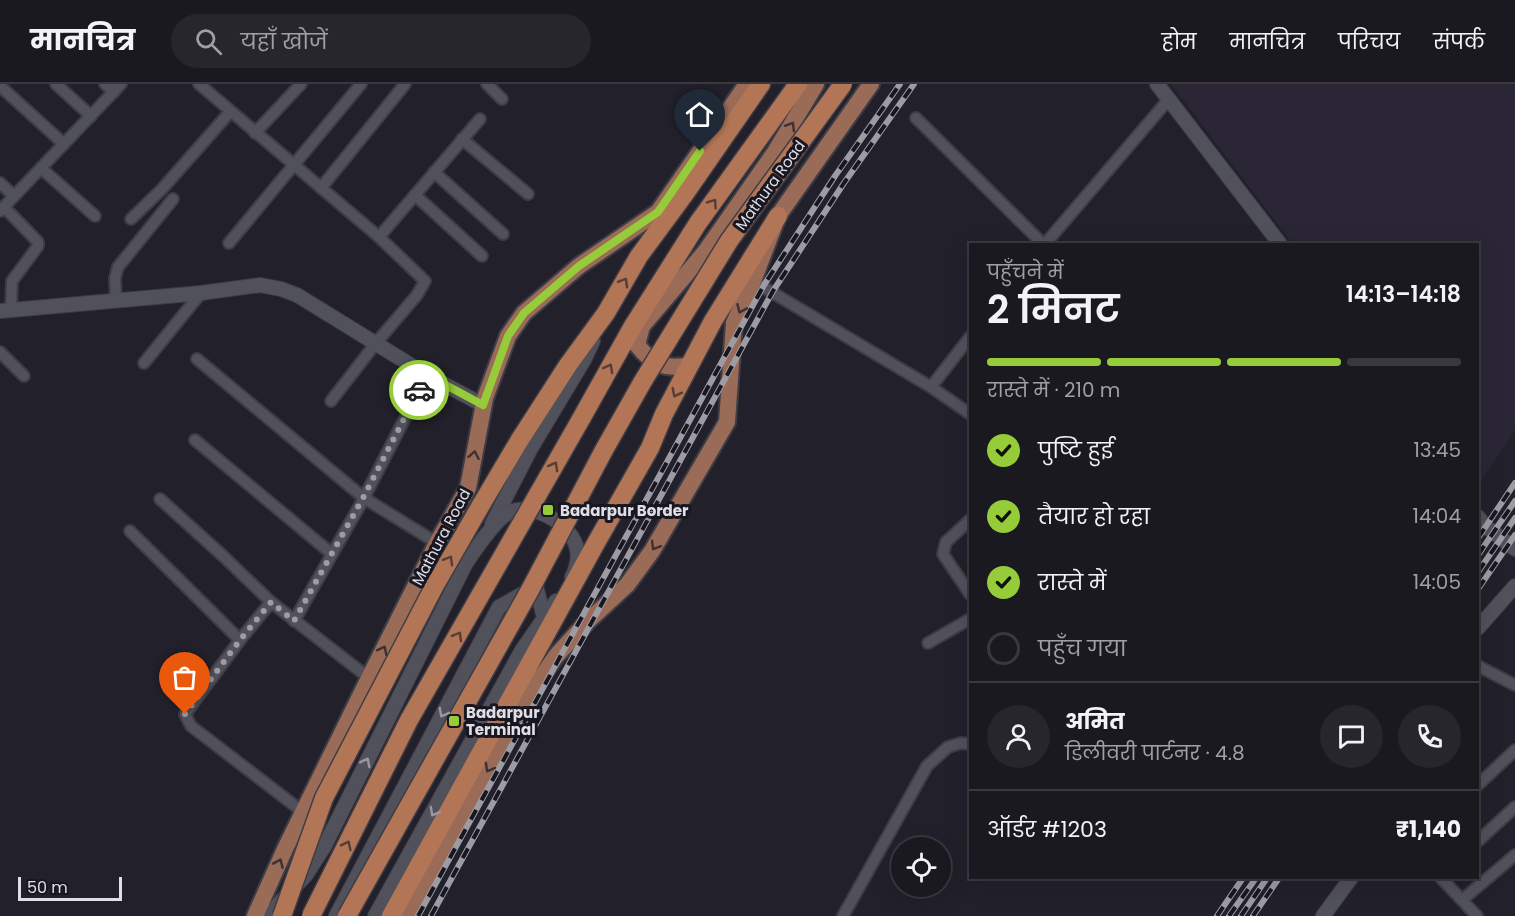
<!DOCTYPE html>
<html lang="hi">
<meta charset="utf-8">
<style>
body{margin:0;font-family:Poppins,"Noto Sans Devanagari",sans-serif;background:#27262d;color:#f1f3f6;height:100vh;display:flex;flex-direction:column;font-size:22px;white-space:nowrap}
*{box-sizing:border-box;margin:0}
p{font-size:20px;color:#9fa0a5}
.icon{flex:none;width:33px;height:33px;fill:none;stroke:currentColor;stroke-width:2;stroke-linecap:round;stroke-linejoin:round}
.map{position:relative;flex:1;overflow:hidden}
.sheet{position:absolute;left:969px;top:159px;width:510px;height:636px;display:flex;flex-direction:column;background:#1a1920;border-radius:0px;box-shadow:0 6px 24px #0002,0 0 0 2px #38383e}
.sheet>*{flex:none}
.buttons{position:absolute;left:891px;top:753px;display:grid;gap:12px}
.buttons a{display:grid;place-items:center;width:60px;height:60px;border-radius:50%;background:#1a1920;box-shadow:0 6px 24px #0002,0 0 0 2px #38383e;font-size:30px}
.scale{position:absolute;left:18px;bottom:15px;width:104px;box-sizing:border-box;padding-left:6px;border:3px solid #e0dfe6;border-top:0;font-size:16px;line-height:21px;white-space:nowrap;color:#e0dfe6;-webkit-text-stroke:4px #181721;paint-order:stroke}
.pin{position:absolute;display:grid;place-items:center;width:51px;height:51px;color:#fff;margin:-62px -26px;border-radius:50% 50% 50% 0;rotate:-45deg;box-shadow:0 0 6px #0007}
.pin .icon{rotate:45deg}
.courier{position:absolute;display:grid;place-items:center;width:60px;height:60px;margin:-30px;border:4px solid #96cc39;border-radius:50%;background:#fff;color:#222;box-shadow:0 2px 8px #0007}
.overview em{font-style:normal;font-weight:600}
.overview div{display:flex;flex-direction:column-reverse}
.overview{display:flex;align-items:center;justify-content:space-between;height:102px;padding:0 18px}
h1{font-size:39px;font-weight:600;line-height:45px}
.bar{display:grid;grid-template-columns:repeat(4,1fr);gap:9px 6px;align-content:center;height:72px;padding:0 18px}
.bar i{height:8px;border-radius:4px;background:#38383e}
.bar .selected{background:#96cc39}
.bar p{grid-column:span 4}
.line{display:flex;align-items:center;gap:15px;padding:0 18px;border-top:2px solid #38383e}
.line div{flex:1}
.round{display:grid;place-items:center;flex:none;width:63px;height:63px;border-radius:32px;background:#27262d}
ol{padding:0 18px;list-style:none}
li{display:flex;align-items:center;gap:18px;height:66px}
li p{margin-inline-start:auto}
li .icon{padding:6px;border-radius:50%;background:#96cc39;color:#111;stroke-width:4}
li:last-child{color:#9fa0a5}
li i{width:33px;height:33px;border:3px solid #38383e;border-radius:50%}
header{display:flex;align-items:center;gap:36px;box-sizing:border-box;height:84px;padding:0 30px;background:#1a1920;border-bottom:2px solid #38383e}
header strong{font-size:28px}
nav{display:flex;gap:33px;margin-inline-start:auto;font-size:21px}
.search{width:420px;height:54px;background:#27262d;display:flex;align-items:center;gap:15px;box-sizing:border-box;padding:0 21px;border-radius:33px;color:#9fa0a5;font-size:22px}
.map>svg:first-child{display:block}
</style>
<header>
<strong>मानचित्र</strong>
<div class="search"><svg class="icon" aria-label="search" viewBox="0 0 24 24"><circle cx="10" cy="10" r="6"/><path d="M15 15l6 6"/></svg>यहाँ खोजें</div>
<nav><a>होम</a><a>मानचित्र</a><a>परिचय</a><a>संपर्क</a></nav>
</header>
<div class="map">
<svg width="1515" height="832" viewBox="0 0 1515 832">
<rect width="100%" height="100%" fill="#22212b"/>
<!-- industrial -->
<polygon fill="#2b2636" points="1171,0 1515,0 1515,346 1478,401 1478,160 1293,160"/>
<g fill="none" stroke-linecap="round" stroke-linejoin="round">
<!-- minor casing -->
<g stroke="#3e3d46" stroke-width="14">
<g id="minor">
<polyline points="56,0 91,32"/>
<polyline points="105,0 114,8"/>
<polyline points="199,0 379,153 425,197 417,211 376,259 331,317"/>
<polyline points="487,0 502,15"/>
<polyline points="0,2 64,60"/>
<polyline points="916,34 1043,160"/>
<polyline points="255,49 301,0"/>
<polyline points="462,55 528,110"/>
<polyline points="41,84 95,132"/>
<polyline points="434,88 503,150"/>
<polyline points="0,99 14,112"/>
<polyline points="321,104 405,0"/>
<polyline points="415,111 482,172"/>
<polyline points="4,123 38,158 38,162 12,197 11,225"/>
<polyline points="0,127 121,0"/>
<polyline points="131,135 162,105 230,28"/>
<polyline points="379,153 480,35"/>
<polyline points="229,159 361,0"/>
<polyline points="1045,160 1169,15"/>
<polyline points="753,197 931,303 970,330"/>
<polyline points="116,217 115,194 118,183 173,115"/>
<polyline points="0,268 24,292"/>
<polyline points="197,275 364,414 437,459"/>
<polyline points="144,279 201,209"/>
<polyline points="931,303 970,253"/>
<polyline points="195,356 332,470"/>
<polyline points="160,415 222,471 271,518 369,594"/>
<polyline points="970,436 946,458 943,470 970,510"/>
<polyline points="130,447 240,556"/>
<polyline points="271,518 240,556 185,630 191,642 303,728"/>
<polyline points="294,537 364,414 427,291"/>
<polyline points="928,559 970,535"/>
<polyline points="1478,582 1515,601"/>
<polyline points="1478,701 1515,666"/>
<polyline points="1478,757 1515,723"/>
<polyline points="1441,794 1477,832"/>
<polyline points="1462,816 1515,771"/>
<polyline points="843,832 927,682 948,663 961,659 970,660"/>
</g>
</g>
<!-- tertiary casing -->
<g stroke="#3e3d46" stroke-width="16">
<g id="tertiary">
<polyline points="1157,0 1280,160"/>
<polyline points="0,227 201,209 260,201 281,205 297,211 427,291 483,321"/>
<polyline points="1478,433 1485,442 1515,465"/>
<polyline points="492,440 530,366 584,276 593,257"/>
<polyline points="536,502 544,534"/>
<polyline points="1478,544 1515,502"/>
<path d="M267,832L306,791L324,763L466,479C475,466 494,437 508,429C531,416 574,441 577,466C579,474 576,486 572,493"/>
<polyline points="336,832 499,523 531,505"/>
<polyline points="375,832 522,566 556,517"/>
<polyline points="1323,832 1351,794"/>
</g>
</g>
<!-- primary casing -->
<g stroke="#3e3d46" stroke-width="20">
<g id="primary">
<path d="M690,281C665,286 653,281 637,261L642,242L705,168L775,68L816,0"/>
<polyline points="255,832 285,765 369,594 437,459 468,404 485,314 508,252 524,229 579,182 658,128 747,0"/>
<polyline points="407,832 532,606 556,572 587,538 627,501 652,467 727,338 734,239 753,197 778,132 871,0"/>
</g>
</g>
<!-- trunk casing -->
<g stroke="#3e3d46" stroke-width="21">
<g id="trunk">
<polyline points="581,335 633,242 698,139 798,0"/>
<polyline points="481,421 519,357 568,281 606,229 639,172 684,111 761,0"/>
<polyline points="391,832 596,459 650,364 664,330 713,237 778,132"/>
</g>
</g>
<!-- minor -->
<use href="#minor" stroke="#51515c" stroke-width="10"/>
<!-- tertiary -->
<use href="#tertiary" stroke="#51515c" stroke-width="14"/>
<!-- primary -->
<use href="#primary" stroke="#9a6c58" stroke-width="16"/>
<!-- trunk -->
<use href="#trunk" stroke="#b27556" stroke-width="18"/>
<!-- rail casing -->
<g stroke="#9d9ca4" stroke-width="6">
<g id="rail">
<polyline points="1478,454 1515,399"/>
<polyline points="1478,471 1515,417"/>
<polyline points="1478,488 1515,434"/>
<polyline points="1478,505 1515,451"/>
<polyline points="418,832 764,201 835,92 900,0"/>
<polyline points="431,832 773,207 844,99 914,0"/>
<polyline points="1217,832 1243,794"/>
<polyline points="1229,832 1256,794"/>
<polyline points="1241,832 1267,794"/>
<polyline points="1253,832 1279,794"/>
</g>
</g>
<!-- rail -->
<use href="#rail" stroke="#181721" stroke-width="4" stroke-dasharray="11" stroke-linecap="butt"/>
<!-- trunk-bridge casing -->
<g stroke="#3e3d46" stroke-width="21" stroke-linecap="butt">
<g id="trunk-bridge">
<polyline points="282,832 324,714 434,503 481,421"/>
<polyline points="311,832 409,636 581,335"/>
<polyline points="347,832 530,506 604,366 643,297 729,157 843,0"/>
</g>
</g>
<!-- trunk-bridge -->
<use href="#trunk-bridge" stroke="#b27556" stroke-width="18"/>
</g>
<!-- one-way arrows -->
<defs><path id="oneway-chevron" d="M-2-3.5L2.5 0L-2 3.5" fill="none" stroke-width="1.6" stroke-linecap="round" stroke-linejoin="round" transform="scale(1.5)"/></defs>
<g stroke="#3f3132">
<use href="#oneway-chevron" transform="translate(791 42) rotate(-59)"/>
<use href="#oneway-chevron" transform="translate(741 225) rotate(114)"/>
<use href="#oneway-chevron" transform="translate(474 371) rotate(-80)"/>
<use href="#oneway-chevron" transform="translate(655 462) rotate(121)"/>
<use href="#oneway-chevron" transform="translate(383 566) rotate(-63)"/>
<use href="#oneway-chevron" transform="translate(489 684) rotate(119)"/>
<use href="#oneway-chevron" transform="translate(279 779) rotate(-66)"/>
</g>
<g stroke="#563d36">
<use href="#oneway-chevron" transform="translate(713 119) rotate(-55)"/>
<use href="#oneway-chevron" transform="translate(624 198) rotate(-60)"/>
<use href="#oneway-chevron" transform="translate(609 284) rotate(-61)"/>
<use href="#oneway-chevron" transform="translate(676 309) rotate(117)"/>
<use href="#oneway-chevron" transform="translate(554 382) rotate(-61)"/>
<use href="#oneway-chevron" transform="translate(449 476) rotate(-60)"/>
<use href="#oneway-chevron" transform="translate(458 552) rotate(-60)"/>
<use href="#oneway-chevron" transform="translate(347 761) rotate(-64)"/>
</g>
<g stroke="#9898a1">
<use href="#oneway-chevron" transform="translate(443 629) rotate(118)"/>
<use href="#oneway-chevron" transform="translate(366 678) rotate(-63)"/>
<use href="#oneway-chevron" transform="translate(434 728) rotate(119)"/>
</g>
<g fill="none" stroke-linecap="round" stroke-linejoin="round">
<!-- done -->
<polyline stroke="#9e9ca5" stroke-width="6" stroke-dasharray="0 10.8" points="185,630 240,556 271,518 294,537 363,414 419,306"/>
<!-- route -->
<polyline stroke="#96cc39" stroke-width="8" points="419,306 427,291 483,321 508,252 524,229 579,182 658,128 700,67"/>
</g>
<!-- markers -->
<g fill="#96cc39" stroke="#181721" stroke-width="2">
<rect x="542" y="420" width="12" height="12" rx="3"/>
<rect x="448" y="631" width="12" height="12" rx="3"/>
</g>
<g text-anchor="middle" dominant-baseline="central" stroke-width="6" stroke-linejoin="round" paint-order="stroke">
<!-- street labels -->
<g font-size="15" fill="#e0dfe6" stroke="#181721">
<text transform="translate(770 101) rotate(-54)">Mathura Road</text>
<text transform="translate(441 453) rotate(-62)">Mathura Road</text>
</g>
<!-- poi labels -->
<g font-size="15" font-weight="bold" fill="#e0dfe6" stroke="#181721" text-anchor="start">
<text x="560" y="426">Badarpur Border</text>
<text x="466" y="628">Badarpur<tspan x="466" dy="17">Terminal</tspan></text>
</g>
</g>
</svg>
<div class="buttons">
<a><svg class="icon" aria-label="locate" viewBox="0 0 24 24"><circle cx="12" cy="12" r="6"/><path d="M12 2v4M12 18v4M2 12h4M18 12h4"/></svg></a>
</div>
<div class="scale">50 m</div>
<div class="pin" style="left:185px;top:630px;background:#ea580c"><svg class="icon" aria-label="bag" viewBox="0 0 24 24"><path d="M5 8h14l-1 12H6zM9 8a3 3 0 0 1 6 0"/></svg></div>
<div class="pin" style="left:700px;top:67px;background:#1f2937"><svg class="icon" aria-label="home" viewBox="0 0 24 24"><path d="M3 11l9-7 9 7M6 9v11h12V9"/></svg></div>
<div class="courier" style="left:419px;top:306px"><svg class="icon" aria-label="car" viewBox="0 0 24 24"><path d="M5 17H2v-5l4-1 3-4h7l3 4 3 1v5h-3M9 17h6M6 11h13"/><circle cx="7" cy="17" r="2"/><circle cx="17" cy="17" r="2"/></svg></div>
<section class="sheet">
<div class="overview"><div><h1>2 मिनट</h1><p>पहुँचने में</p></div><em>14:13–14:18</em></div>
<div class="bar"><i class="selected"></i><i class="selected"></i><i class="selected"></i><i></i><p>रास्ते में · 210 m</p></div>
<ol>
<li><svg class="icon" aria-label="check" viewBox="0 0 24 24"><path d="M5 12l5 5 9-10"/></svg>पुष्टि हुई<p>13:45</p></li>
<li><svg class="icon" aria-label="check" viewBox="0 0 24 24"><path d="M5 12l5 5 9-10"/></svg>तैयार हो रहा<p>14:04</p></li>
<li><svg class="icon" aria-label="check" viewBox="0 0 24 24"><path d="M5 12l5 5 9-10"/></svg>रास्ते में<p>14:05</p></li>
<li><i></i>पहुँच गया</li>
</ol>
<div class="line" style="height:108px"><a class="round"><svg class="icon" aria-label="person" viewBox="0 0 24 24"><circle cx="12" cy="8" r="4"/><path d="M4 21q1-7 8-7t8 7"/></svg></a><div><b>अमित</b><p>डिलीवरी पार्टनर · 4.8</p></div><a class="round"><svg class="icon" aria-label="chat" viewBox="0 0 24 24"><path d="M4 5h16v11H9l-5 4z"/></svg></a><a class="round"><svg class="icon" aria-label="phone" viewBox="0 0 24 24"><path d="M5 4h4l2 5-3 2q2 4 5 5l2-3 5 2v4C11 20 4 13 5 4z"/></svg></a></div>
<div class="line" style="height:78px"><div>ऑर्डर #1203</div><b>₹1,140</b></div>
</section>
</div>
